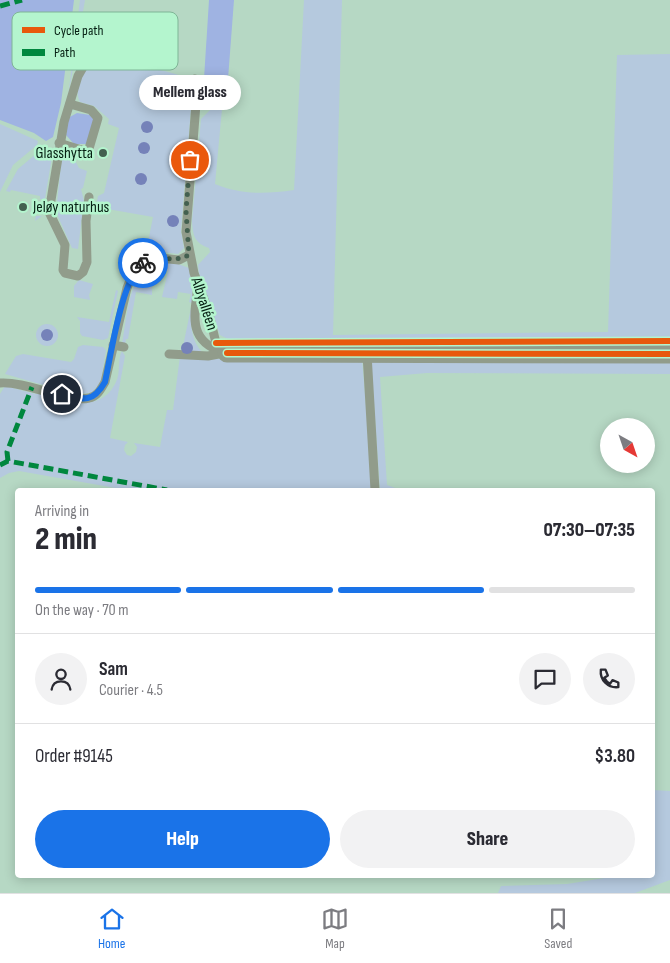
<!DOCTYPE html>
<meta charset="utf-8">
<style>
body{margin:0;font-family:"Sofia Sans Condensed",sans-serif;background:#f2f2f3;color:#2b2b33;height:100vh;display:flex;flex-direction:column;font-size:19px;white-space:nowrap}
*{box-sizing:border-box;margin:0}
p{font-size:16px;color:#7c7c81}
.icon{flex:none;width:28px;height:28px;fill:none;stroke:currentColor;stroke-width:2;stroke-linecap:round;stroke-linejoin:round}
.map{position:relative;flex:1;overflow:hidden}
.sheet{position:absolute;left:15px;top:488px;width:640px;height:390px;display:flex;flex-direction:column;background:#fff;border-radius:5px;box-shadow:0 2px 12px #0003}
.sheet>*{flex:none}
.needle{width:32px;rotate:140deg}
.buttons{position:absolute;left:600px;top:418px;display:grid;gap:10px}
.buttons a{display:grid;place-items:center;width:55px;height:55px;border-radius:50%;background:#fff;box-shadow:0 2px 12px #0003;font-size:25px}
.pin{position:absolute;display:grid;place-items:center;width:42px;height:42px;color:#fff;margin:-21px;border:2px solid #fff;border-radius:50%;box-shadow:0 1px 5px #0007}
.courier{position:absolute;display:grid;place-items:center;width:50px;height:50px;margin:-25px;border:4px solid #1a73e8;border-radius:50%;background:#fff;color:#222;box-shadow:0 1px 6px #0007}
.bubble{position:absolute;height:35px;border-radius:18px;background:#fff;box-shadow:0 2px 12px #0003;font-size:16px;font-weight:800;line-height:35px;text-align:center}
.head em{font-style:normal;font-weight:800}
.head div{display:flex;flex-direction:column-reverse}
.head{display:flex;align-items:center;justify-content:space-between;height:85px;padding:0 20px}
h1{font-size:32px;font-weight:800;line-height:38px}
.bar{display:grid;grid-template-columns:repeat(4,1fr);gap:8px 5px;align-content:center;height:60px;padding:0 20px}
.bar i{height:6px;border-radius:4px;background:#e1e1e2}
.bar .active{background:#1a73e8}
.bar p{grid-column:span 4}
.line{display:flex;align-items:center;gap:12px;padding:0 20px;border-top:1px solid #e1e1e2}
.line div{flex:1}
.round{display:grid;place-items:center;flex:none;width:52px;height:52px;border-radius:26px;background:#f2f2f3}
.button{display:flex;gap:10px;margin-top:auto;padding:10px 20px}
.button a{flex:1;height:58px;border-radius:30px;background:#1a73e8;color:#fff;font-size:20px;font-weight:800;line-height:58px;text-align:center}
.button a+a{background:#f2f2f3;color:#2b2b33}
.menu{display:flex;justify-content:space-around;align-items:center;height:70px;border-top:1px solid #e1e1e2;background:#fff;font-size:14px;color:#7c7c81}
.menu a{display:grid;justify-items:center;gap:2px}
.menu .active{color:#1a73e8}
.map>svg:first-child{display:block}
</style>
<div class="map">
<svg width="670" height="893" viewBox="0 0 670 893">
<rect width="100%" height="100%" fill="#b6d8c4"/>
<!-- green -->
<g fill="#b5c9de">
<polygon points="80,0 85,0 68,97"/>
<path d="M304,0H342L333,335L608,332L617,55L670,54V338L228,339L220,335L199,273L198,265L210,252L209,248C194,243 193,235 192,221L201,119L212,108L222,109L215,184C241,195 266,194 294,190Z"/>
<path d="M96,61C115,62 170,69 185,78C191,82 191,90 192,96L181,231L184,248L178,254L154,251L147,247L153,217L96,207L98,196L104,193L119,128L108,124L109,119L94,106L80,102C73,88 83,68 96,61Z"/>
<polygon points="0,124 38,141 37,145 13,165 0,192"/>
<polygon points="42,149 47,149 52,157 42,216 35,221 36,216 42,216 45,200 40,199 40,196 11,190 10,192 6,191 18,169"/>
<polygon points="65,153 72,155 79,168 87,171 83,188 81,189 84,201 78,249 72,248 56,212 62,155"/>
<path d="M157,262L175,263L189,268C191,280 193,290 192,303C190,321 190,340 203,353L182,351L192,303L189,302L191,294L178,292L177,299L162,297L168,271H152V295L136,292L128,339H126L125,345L122,344C127,318 128,272 157,262Z"/>
<polygon points="79,280 93,284 89,295 90,300 74,297 74,286"/>
<polygon points="116,290 118,291 108,338 103,340 82,336 80,333 80,321 77,317 109,322"/>
<circle cx="47" cy="335" r="11"/>
<polygon points="83,345 103,347 106,350 101,381 92,393 75,394 5,374 16,356 23,354 71,362 74,359 78,347"/>
<path d="M122,351L125,356L110,438L128,442L125,445L124,450L127,455L131,456L136,452L137,447L134,443L160,447L167,410H173L180,356L195,359H362L373,490H127L19,471L9,473L0,478V394L5,386L36,394L37,392C64,399 100,416 116,382C121,372 117,360 122,351Z"/>
<polygon points="670,358 670,374 427,373 380,377 387,485 398,489 416,490 380,490 371,359"/>
<polygon points="653,790 670,791 670,880 635,893 498,893 501,886 567,884 623,875 652,875"/>
</g>
<!-- forest -->
<g fill="#9fb3e2">
<polygon points="0,0 74,0 61,103 53,137 46,141 34,133 0,120"/>
<polygon points="209,0 234,0 228,79 204,79"/>
<polygon points="77,113 90,115 95,121 87,144 74,144 66,135 68,118"/>
</g>
<g fill="none" stroke-linecap="round" stroke-linejoin="round">
<!-- lane -->
<g stroke="#919c8b" stroke-width="9">
<polyline points="195,79 197,91 186,232 194,273 208,310 216,343 227,353"/>
<polyline points="196,102 222,102"/>
<polyline points="59,143 88,152 98,118 91,110 70,104"/>
<polyline points="89,197 86,221 87,262 83,272 78,276 65,273 63,270 65,245 49,212 64,122 78,76 98,41"/>
<path d="M198,287C194,316 188,341 223,352"/>
<polyline points="113,345 124,347"/>
<polyline points="169,354 208,356 224,353"/>
<polyline points="367,354 375,490"/>
<path d="M0,383C26,381 68,403 89,398C97,397 101,389 105,382L127,288L133,273L149,260L159,258L179,260L189,255"/>
</g>
<!-- street -->
<polyline stroke="#919c8b" stroke-width="19" points="227,353 670,354"/>
<!-- quiet -->
<g stroke="#00873e" stroke-width="5" stroke-dasharray="10 5" stroke-linecap="butt">
<polyline points="0,6 22,0"/>
<polyline points="8,461 7,452 32,387"/>
<polyline points="0,465 8,461 167,490"/>
</g>
<!-- cycleway casing -->
<g stroke="#b4f5ce" stroke-width="9">
<g id="cycleway">
<polyline points="216,343 670,341"/>
<polyline points="227,353 670,354"/>
</g>
</g>
<!-- cycleway -->
<use href="#cycleway" stroke="#e8590c" stroke-width="6"/>
</g>
<!-- trees -->
<g fill="#7582b9">
<circle cx="147" cy="127" r="6"/>
<circle cx="144" cy="148" r="6"/>
<circle cx="141" cy="179" r="6"/>
<circle cx="173" cy="221" r="6"/>
<circle cx="47" cy="335" r="6"/>
<circle cx="187" cy="348" r="6"/>
</g>
<g fill="none" stroke-linecap="round" stroke-linejoin="round">
<!-- done -->
<path stroke="#436050" stroke-width="5" stroke-dasharray="0 9" d="M143,263C160,253 172,264 189,255L186,211L190,160"/>
<!-- route -->
<path stroke="#1a73e8" stroke-width="6" d="M62,394C84,400 93,403 105,382C111,355 122,277 143,263"/>
</g>
<!-- markers -->
<g fill="#436050" stroke="#b4f5ce" stroke-width="2">
<circle cx="103" cy="153" r="5"/>
<circle cx="23" cy="207" r="5"/>
</g>
<g text-anchor="middle" dominant-baseline="central" stroke-width="5" stroke-linejoin="round" paint-order="stroke">
<!-- poi labels -->
<g font-size="16" fill="#051f12" stroke="#b4f5ce" text-anchor="end">
<text x="93" y="153">Glasshytta</text>
<text x="33" y="207" text-anchor="start">Jeløy naturhus</text>
</g>
<!-- street labels -->
<g font-size="16" fill="#051f12" stroke="#b4f5ce">
<text transform="translate(204 304) rotate(72)">Albyalléen</text>
</g>
</g>
<!-- legend -->
<rect x="12" y="12" width="166" height="58" rx="8" fill="#b4f5ce" stroke="#7fb596" stroke-width="1"/>
<rect x="22" y="27" width="23" height="6" fill="#e8590c"/>
<rect x="22" y="49" width="23" height="7" fill="#00873e"/>
<g font-size="14" fill="#051f12">
<text x="54" y="35">Cycle path</text>
<text x="54" y="57">Path</text>
</g>
</svg>
<div class="buttons">
<a><svg class="needle" viewBox="-14 -14 28 28"><path d="M0-13l5 13h-10z" fill="#e53935"/><path d="M0 13l5-13h-10z" fill="#7c7c81"/></svg></a>
</div>
<div class="pin" style="left:190px;top:160px;background:#ea580c"><svg class="icon" aria-label="bag" viewBox="0 0 24 24"><path d="M5 8h14l-1 12H6zM9 8a3 3 0 0 1 6 0"/></svg></div>
<div class="pin" style="left:62px;top:394px;background:#1f2937"><svg class="icon" aria-label="home" viewBox="0 0 24 24"><path d="M3 11l9-7 9 7M6 9v11h12V9"/></svg></div>
<div class="courier" style="left:143px;top:263px"><svg class="icon" aria-label="bike" viewBox="0 0 24 24"><circle cx="6" cy="16" r="4"/><circle cx="18" cy="16" r="4"/><path d="M6 16l4-8h5l3 8M10 8l3 8H6M13 5h3"/></svg></div>
<div class="bubble" style="left:139px;top:75px;width:102px">Mellem glass</div>
<section class="sheet">
<div class="head"><div><h1>2 min</h1><p>Arriving in</p></div><em>07:30–07:35</em></div>
<div class="bar"><i class="active"></i><i class="active"></i><i class="active"></i><i></i><p>On the way · 70 m</p></div>
<div class="line" style="height:90px"><a class="round"><svg class="icon" aria-label="person" viewBox="0 0 24 24"><circle cx="12" cy="8" r="4"/><path d="M4 21q1-7 8-7t8 7"/></svg></a><div><b>Sam</b><p>Courier · 4.5</p></div><a class="round"><svg class="icon" aria-label="chat" viewBox="0 0 24 24"><path d="M4 5h16v11H9l-5 4z"/></svg></a><a class="round"><svg class="icon" aria-label="phone" viewBox="0 0 24 24"><path d="M5 4h4l2 5-3 2q2 4 5 5l2-3 5 2v4C11 20 4 13 5 4z"/></svg></a></div>
<div class="line" style="height:65px"><div>Order #9145</div><b>$3.80</b></div>
<div class="button"><a>Help</a><a>Share</a></div>
</section>
</div>
<nav class="menu">
<a class="active"><svg class="icon" aria-label="home" viewBox="0 0 24 24"><path d="M3 11l9-7 9 7M6 9v11h12V9"/></svg>Home</a>
<a><svg class="icon" aria-label="map" viewBox="0 0 24 24"><path d="M3 6l6-2 6 2 6-2v14l-6 2-6-2-6 2zM9 4v14M15 6v14"/></svg>Map</a>
<a><svg class="icon" aria-label="saved" viewBox="0 0 24 24"><path d="M7 4h10v16l-5-4-5 4z"/></svg>Saved</a>
</nav>
